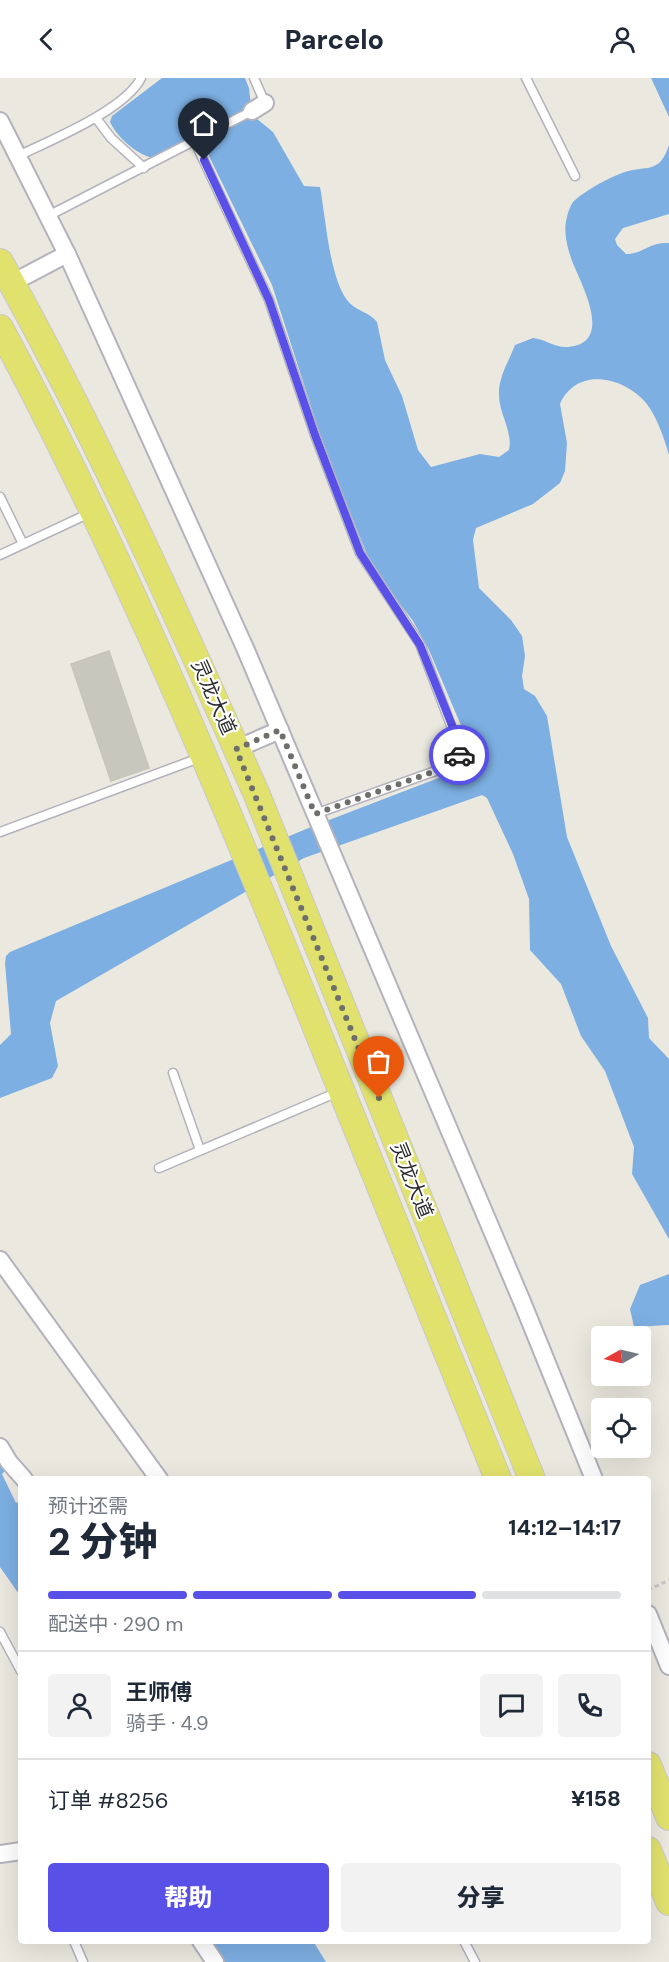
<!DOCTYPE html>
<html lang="zh">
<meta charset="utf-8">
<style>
body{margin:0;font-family:"DM Sans","Noto Sans SC",sans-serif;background:#f2f2f3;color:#1f2937;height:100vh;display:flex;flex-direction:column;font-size:22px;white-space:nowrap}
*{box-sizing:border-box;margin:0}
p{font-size:20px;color:#747a83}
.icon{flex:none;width:33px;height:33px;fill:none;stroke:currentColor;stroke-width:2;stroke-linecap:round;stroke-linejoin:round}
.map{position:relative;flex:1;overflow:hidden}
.drawer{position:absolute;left:18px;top:1398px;width:633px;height:468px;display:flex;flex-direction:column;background:#fff;border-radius:6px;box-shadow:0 6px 24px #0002}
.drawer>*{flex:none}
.needle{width:39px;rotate:262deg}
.buttons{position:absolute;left:591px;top:1248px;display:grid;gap:12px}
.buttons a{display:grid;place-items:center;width:60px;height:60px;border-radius:6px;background:#fff;box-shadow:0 6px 24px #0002;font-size:30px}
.pin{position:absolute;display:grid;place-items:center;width:51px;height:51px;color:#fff;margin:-62px -26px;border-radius:50% 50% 50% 0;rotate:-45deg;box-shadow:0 0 6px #0007}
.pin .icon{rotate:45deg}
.courier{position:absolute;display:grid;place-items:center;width:60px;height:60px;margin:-30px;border:4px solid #5850e7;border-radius:50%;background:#fff;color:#222;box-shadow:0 2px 8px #0007}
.summary em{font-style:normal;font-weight:800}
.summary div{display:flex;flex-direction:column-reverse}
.summary{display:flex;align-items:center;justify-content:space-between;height:102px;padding:0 30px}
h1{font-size:39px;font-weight:800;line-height:45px}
.bar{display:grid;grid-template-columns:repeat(4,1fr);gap:9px 6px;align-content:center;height:72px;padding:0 30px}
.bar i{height:8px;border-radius:4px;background:#e0e1e3}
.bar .active{background:#5850e7}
.bar p{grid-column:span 4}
.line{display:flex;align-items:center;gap:15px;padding:0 30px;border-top:2px solid #e0e1e3}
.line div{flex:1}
.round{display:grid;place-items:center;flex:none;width:63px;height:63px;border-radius:6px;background:#f2f2f3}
.cta{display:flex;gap:12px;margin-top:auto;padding:12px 30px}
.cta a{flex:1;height:69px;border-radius:6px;background:#5850e7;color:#fff;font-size:24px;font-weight:800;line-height:69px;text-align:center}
.cta a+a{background:#f2f2f3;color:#1f2937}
header{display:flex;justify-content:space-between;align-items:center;height:78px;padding:0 30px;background:#fff;font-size:27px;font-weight:800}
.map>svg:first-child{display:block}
</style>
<header><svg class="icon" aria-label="back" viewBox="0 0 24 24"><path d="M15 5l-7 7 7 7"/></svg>Parcelo<svg class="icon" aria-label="person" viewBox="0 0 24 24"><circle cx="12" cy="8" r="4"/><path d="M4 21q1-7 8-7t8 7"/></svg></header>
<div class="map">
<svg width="669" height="1884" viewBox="0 0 669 1884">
<rect width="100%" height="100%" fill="#ebe9df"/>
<!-- water -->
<g fill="#7dafe2">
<path d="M162,0H245L249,10L252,37L273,54L304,108L320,109C326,141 329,197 347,222C355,233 370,234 377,244L385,282L402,318L418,372L431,389L480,376L499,379L509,372C513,353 499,336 499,317C498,300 509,283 515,267L533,260C545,261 555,270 568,269C617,265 578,201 571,180C567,168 563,152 567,139C568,134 571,126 574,123C586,112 608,100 622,95C646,86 659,98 669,67V136L623,150L615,161L617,167L626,176C644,176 648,164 669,165V377C665,362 656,337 646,325C624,299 577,288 560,326L567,365L565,393L560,405L533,426L476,450L473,462L479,510L511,542L522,558L525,578L522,598L524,611L535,618L547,638L567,759L611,868L648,940L649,960L669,981V1161L632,1096L634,1069L605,993L581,958L561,906L530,872L529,821L513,776L487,720L482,717L304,780L56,923L50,945L58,988L52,1000L0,1020V967L11,956L5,885L6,878L10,874L311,749L467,689L471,684V671L429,572L413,543L372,489L325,372L272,207L209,78L211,60L207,53L153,80C137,77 117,59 110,44L112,38Z"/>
<polygon points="651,0 669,0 669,39"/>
<polygon points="669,1196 669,1247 634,1249 630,1231 640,1207"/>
<polygon points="0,1382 6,1392 2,1396 16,1425 21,1423 21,1519 0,1489"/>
<polygon points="206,1863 313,1863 326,1884 221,1884"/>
</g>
<!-- building -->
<polygon fill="#c7c7bd" stroke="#c7c5b9" stroke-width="1.5" points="109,573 149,690 111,703 71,586"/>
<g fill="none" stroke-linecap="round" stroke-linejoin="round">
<!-- service casing -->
<g stroke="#b3b2bd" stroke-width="11">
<g id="service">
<polyline points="254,0 265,25"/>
<polyline points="526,0 575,98"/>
<polyline points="96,40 111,60 144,90"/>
<polyline points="195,64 269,222 315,357 360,475 420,566 460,671 455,686 315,736"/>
<path d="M18,78C51,62 125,32 141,0"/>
<polyline points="48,138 252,33"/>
<polyline points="0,419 23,466"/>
<polyline points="0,477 92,434"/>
<polyline points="0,754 202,679"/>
<polyline points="173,995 200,1072"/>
<polyline points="159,1090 338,1014"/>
<polyline points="0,1554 21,1593"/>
<polyline points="74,1863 83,1884"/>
<polyline points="464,1863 475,1884"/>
</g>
</g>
<!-- minor casing -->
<g stroke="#b3b2bd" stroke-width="20">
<g id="minor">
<polyline points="252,33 265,25"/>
<polyline points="0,43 67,176 245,570 523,1226 594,1401"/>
<polyline points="12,205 67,176"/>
<polyline points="236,671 280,652"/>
<polyline points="0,1182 159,1401"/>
<polyline points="0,1369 9,1384 24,1401"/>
<polyline points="648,1536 669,1588"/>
<polyline points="0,1776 21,1773"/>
<polyline points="201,1863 215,1884"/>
</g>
</g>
<!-- primary casing -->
<g stroke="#c8c8c8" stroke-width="28">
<g id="primary">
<path d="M0,184C96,356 177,536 257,717L532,1401"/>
<path d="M0,250C124,480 224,721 321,962C380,1109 439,1255 498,1401"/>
<polyline points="648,1687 669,1739"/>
<polyline points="648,1772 669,1824"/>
</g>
</g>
<!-- path -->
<polyline stroke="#c8c8c8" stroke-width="3" stroke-dasharray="4.5 3" stroke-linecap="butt" points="648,1512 669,1502"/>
<!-- service -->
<use href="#service" stroke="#fff" stroke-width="8"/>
<!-- minor -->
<use href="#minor" stroke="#fff" stroke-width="16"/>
<!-- primary -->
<use href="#primary" stroke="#e1e26d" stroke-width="26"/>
</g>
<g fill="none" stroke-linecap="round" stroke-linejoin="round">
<!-- done -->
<polyline stroke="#6e6e6a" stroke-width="6" stroke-dasharray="0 10.8" points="379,1020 236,671 280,652 315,736 455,686 459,677"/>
<!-- route -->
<polyline stroke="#5850e7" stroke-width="8" points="204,82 269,222 315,357 360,475 420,567 459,665 459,677"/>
</g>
<g text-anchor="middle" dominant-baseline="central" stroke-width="4.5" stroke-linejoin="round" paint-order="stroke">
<!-- street labels -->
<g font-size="20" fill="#2b2b2b" stroke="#fff">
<text transform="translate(214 619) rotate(66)">灵龙大道</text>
<text transform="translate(412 1102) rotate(68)">灵龙大道</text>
</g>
</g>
</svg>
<div class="buttons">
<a><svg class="needle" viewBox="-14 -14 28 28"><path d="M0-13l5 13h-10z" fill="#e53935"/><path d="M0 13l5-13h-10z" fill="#747a83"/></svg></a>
<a><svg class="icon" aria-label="locate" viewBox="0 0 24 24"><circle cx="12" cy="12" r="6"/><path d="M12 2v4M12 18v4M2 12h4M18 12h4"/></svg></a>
</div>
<div class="pin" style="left:379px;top:1020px;background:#ea580c"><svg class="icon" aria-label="bag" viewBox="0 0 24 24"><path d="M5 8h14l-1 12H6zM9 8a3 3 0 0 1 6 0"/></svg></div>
<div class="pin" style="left:204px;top:82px;background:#1f2937"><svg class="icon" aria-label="home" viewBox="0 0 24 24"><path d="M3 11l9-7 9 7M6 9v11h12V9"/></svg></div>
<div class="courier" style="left:459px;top:677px"><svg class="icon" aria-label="car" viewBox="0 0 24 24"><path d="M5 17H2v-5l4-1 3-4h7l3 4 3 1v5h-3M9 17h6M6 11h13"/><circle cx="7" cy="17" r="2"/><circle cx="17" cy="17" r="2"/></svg></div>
<section class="drawer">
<div class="summary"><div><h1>2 分钟</h1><p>预计还需</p></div><em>14:12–14:17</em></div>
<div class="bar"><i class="active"></i><i class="active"></i><i class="active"></i><i></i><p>配送中 · 290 m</p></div>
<div class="line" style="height:108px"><a class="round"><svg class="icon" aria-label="person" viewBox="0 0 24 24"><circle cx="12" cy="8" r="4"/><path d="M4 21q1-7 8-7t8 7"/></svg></a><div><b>王师傅</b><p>骑手 · 4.9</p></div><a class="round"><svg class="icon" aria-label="chat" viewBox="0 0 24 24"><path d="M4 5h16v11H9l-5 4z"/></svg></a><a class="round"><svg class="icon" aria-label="phone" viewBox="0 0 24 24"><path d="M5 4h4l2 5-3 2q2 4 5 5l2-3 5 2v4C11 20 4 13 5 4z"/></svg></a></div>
<div class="line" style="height:78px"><div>订单 #8256</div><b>¥158</b></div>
<div class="cta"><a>帮助</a><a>分享</a></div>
</section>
</div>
